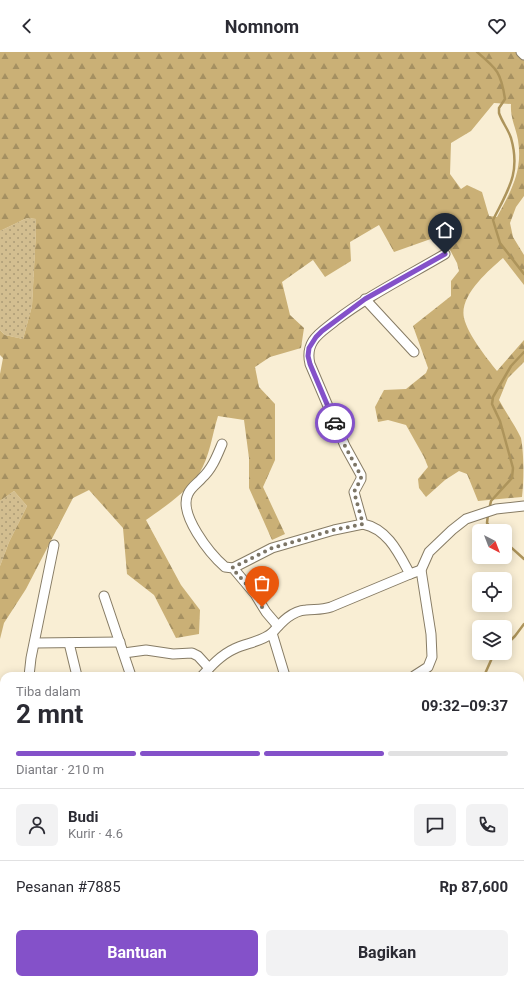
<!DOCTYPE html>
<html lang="id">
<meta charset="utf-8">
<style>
body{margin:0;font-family:Roboto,sans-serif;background:#f2f2f3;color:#2b2b33;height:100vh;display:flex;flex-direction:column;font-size:15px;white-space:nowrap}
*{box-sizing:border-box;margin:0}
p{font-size:13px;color:#7c7c81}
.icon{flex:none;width:22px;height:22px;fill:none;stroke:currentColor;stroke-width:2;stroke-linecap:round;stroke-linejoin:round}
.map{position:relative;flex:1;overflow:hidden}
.side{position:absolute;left:0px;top:620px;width:524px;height:312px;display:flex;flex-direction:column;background:#fff;border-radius:12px 12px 0 0;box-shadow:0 2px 10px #0003}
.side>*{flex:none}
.needle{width:26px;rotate:138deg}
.controls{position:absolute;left:472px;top:472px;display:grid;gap:8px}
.controls a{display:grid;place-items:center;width:40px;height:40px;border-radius:6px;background:#fff;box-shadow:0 2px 10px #0003;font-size:20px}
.pin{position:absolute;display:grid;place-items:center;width:34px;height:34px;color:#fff;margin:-41px -17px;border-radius:50% 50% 50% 0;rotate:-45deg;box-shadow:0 0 4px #0007}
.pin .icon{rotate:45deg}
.courier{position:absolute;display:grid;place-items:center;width:40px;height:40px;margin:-20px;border:3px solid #8451c9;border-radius:50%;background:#fff;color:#222;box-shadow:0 1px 5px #0007}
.overview em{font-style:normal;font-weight:700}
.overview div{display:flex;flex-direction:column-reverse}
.overview{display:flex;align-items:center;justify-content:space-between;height:68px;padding:0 16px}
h1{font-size:26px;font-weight:700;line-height:30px}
.bar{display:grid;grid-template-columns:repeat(4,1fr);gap:6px 4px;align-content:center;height:48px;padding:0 16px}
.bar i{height:5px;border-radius:3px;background:#e1e1e2}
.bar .active{background:#8451c9}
.bar p{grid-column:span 4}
.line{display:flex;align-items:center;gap:10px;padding:0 16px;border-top:1px solid #e1e1e2}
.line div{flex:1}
.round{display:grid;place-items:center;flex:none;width:42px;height:42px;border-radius:6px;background:#f2f2f3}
.action{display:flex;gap:8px;margin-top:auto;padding:8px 16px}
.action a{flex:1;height:46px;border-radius:6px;background:#8451c9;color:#fff;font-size:16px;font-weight:700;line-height:46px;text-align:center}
.action a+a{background:#f2f2f3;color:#2b2b33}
header{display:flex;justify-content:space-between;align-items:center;height:52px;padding:0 16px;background:#fff;font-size:18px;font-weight:700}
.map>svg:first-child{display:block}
</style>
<header><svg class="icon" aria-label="back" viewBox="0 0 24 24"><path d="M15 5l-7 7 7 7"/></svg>Nomnom<svg class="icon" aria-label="heart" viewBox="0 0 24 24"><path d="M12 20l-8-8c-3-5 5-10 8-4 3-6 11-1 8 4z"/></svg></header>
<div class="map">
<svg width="524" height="932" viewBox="0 0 524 932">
<defs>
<pattern id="grass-dots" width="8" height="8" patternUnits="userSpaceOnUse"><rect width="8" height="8" fill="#d3be90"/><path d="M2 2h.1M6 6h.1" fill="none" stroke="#ac9b76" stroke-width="1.8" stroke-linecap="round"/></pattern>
<pattern id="forest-firs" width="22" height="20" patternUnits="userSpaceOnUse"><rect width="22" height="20" fill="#cab076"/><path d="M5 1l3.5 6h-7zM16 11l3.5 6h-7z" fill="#a59061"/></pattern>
</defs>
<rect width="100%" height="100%" fill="#f9eed4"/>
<!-- grass -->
<g fill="url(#grass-dots)">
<polygon points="27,166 36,167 36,179 32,254 23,287 5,283 0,278 0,179"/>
<polygon points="14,439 27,454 9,490 0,514 0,449"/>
<polygon points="0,697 4,712 4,806 0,806"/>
</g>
<!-- forest -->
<path fill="url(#forest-firs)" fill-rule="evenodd" d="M0,0H524V144L516,155L510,171L513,185L524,203V233L503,206C488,219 459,244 464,266C468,283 486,305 497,319L524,288V310L508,326L499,348C506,361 515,373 521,386C524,402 524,428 522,445L478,449L467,422L459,419L445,428L426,445L419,436L418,427L428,415L424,405L406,373L388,368L378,370L375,355L384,338L406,337L426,321L428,316L413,274L451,244V229L459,219L457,211L442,183L394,200L379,173L350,190L351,209L325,225L313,208L282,230L290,263L304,276L301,296L270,305L255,315L259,335L275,352V408L263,435L285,482L272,488L249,436V406L244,368L218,364C212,383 210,404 199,422C188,439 163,456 146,468L181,533L200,558L199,582L176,586L154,543L127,522L123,476L89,438L73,446L26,537L4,571L0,587V514L9,490L27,454L14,439L0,449V322L3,306L0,303V278L5,283L23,287L32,254L36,179V167L27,166L0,179ZM494,51L511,52C510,66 516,76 518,88C523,119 511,139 497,165L489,164L482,140L467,133L461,137L450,122L451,91L471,79Z"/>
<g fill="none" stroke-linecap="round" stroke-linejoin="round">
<!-- stream -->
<g stroke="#ad945b" stroke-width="2.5">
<path d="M477,0C497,17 501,20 505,47L499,56V61C502,70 508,77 511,86C521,121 508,138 493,168L500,191L524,222"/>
<polyline points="489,458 491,449 512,426 513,416 500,369 492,352 493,345 511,314 524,300"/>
<polyline points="488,462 487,471 493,479"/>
<polyline points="505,490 524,507"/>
<polyline points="505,594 515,584 524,572"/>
<polyline points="484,624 492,606 497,601"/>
<polyline points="0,833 4,836"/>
</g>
<!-- river -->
<g stroke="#ad945b" stroke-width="14">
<polyline points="367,928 380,930 390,928"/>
<polyline points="401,928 407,932"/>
<polyline points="75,932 76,928"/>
</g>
<!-- street casing -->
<g stroke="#877c65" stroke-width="11">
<g id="street">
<polyline points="521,0 524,3"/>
<polyline points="365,247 414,300"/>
<path d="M222,392C217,404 212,417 202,426C198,431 191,435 188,442C178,462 210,502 225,515L233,516L255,542L266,560L278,574"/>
<polyline points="233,516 272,496 334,478 363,472"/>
<path d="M421,518L410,522C399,502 388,477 363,472L354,440L361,427V423L345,394L310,312C308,304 308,297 313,289C318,281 328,275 335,269C369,243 408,224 445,202"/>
<polyline points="104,544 131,624"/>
<path d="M272,581C281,571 291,559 306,558C315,557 322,558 331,555L410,522"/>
<polyline points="35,591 120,590"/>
<polyline points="69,591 77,624"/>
<polyline points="124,601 146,598 173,602 192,601 198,604 209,616"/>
<polyline points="29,624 31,606 54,493"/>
<path d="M202,624C211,614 221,603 234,597C246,591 261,590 272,581L285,624"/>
<polyline points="414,624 428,615 432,605 431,582 421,518 429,500 452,478 466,467 496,457 524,454"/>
<polyline points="201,928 205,932"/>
<polyline points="251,932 256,928"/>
</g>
</g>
<!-- street -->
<use href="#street" stroke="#fff" stroke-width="9"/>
</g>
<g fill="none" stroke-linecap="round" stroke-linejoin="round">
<!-- done -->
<polyline stroke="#7c7566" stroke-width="4" stroke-dasharray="0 7.2" points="262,555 255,542 232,516 272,496 334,478 363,472 354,440 361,427 361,424 345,394 335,371"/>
<!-- route -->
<polyline stroke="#8451c9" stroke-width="5" points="335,371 310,312 308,304 309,296 316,285 322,279 365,247 445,202"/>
</g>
</svg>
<div class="controls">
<a><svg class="needle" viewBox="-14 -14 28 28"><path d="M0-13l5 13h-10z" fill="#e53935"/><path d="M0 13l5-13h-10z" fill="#7c7c81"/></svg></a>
<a><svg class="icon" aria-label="locate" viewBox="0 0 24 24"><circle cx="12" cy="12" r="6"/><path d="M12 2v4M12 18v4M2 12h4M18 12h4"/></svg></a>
<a><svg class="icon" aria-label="layers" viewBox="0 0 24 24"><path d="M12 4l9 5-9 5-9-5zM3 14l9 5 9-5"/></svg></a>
</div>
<div class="pin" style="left:262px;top:555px;background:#ea580c"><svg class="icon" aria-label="bag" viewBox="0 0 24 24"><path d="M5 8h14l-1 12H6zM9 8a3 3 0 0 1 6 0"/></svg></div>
<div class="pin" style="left:445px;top:202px;background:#1f2937"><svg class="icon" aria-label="home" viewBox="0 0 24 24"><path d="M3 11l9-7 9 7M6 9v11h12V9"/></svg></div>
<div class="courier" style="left:335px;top:371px"><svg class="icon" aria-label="car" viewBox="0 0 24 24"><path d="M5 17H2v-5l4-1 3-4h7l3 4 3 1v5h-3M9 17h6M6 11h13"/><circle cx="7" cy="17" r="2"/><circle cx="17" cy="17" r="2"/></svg></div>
<section class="side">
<div class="overview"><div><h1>2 mnt</h1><p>Tiba dalam</p></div><em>09:32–09:37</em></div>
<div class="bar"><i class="active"></i><i class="active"></i><i class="active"></i><i></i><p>Diantar · 210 m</p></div>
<div class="line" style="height:72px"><a class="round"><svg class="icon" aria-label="person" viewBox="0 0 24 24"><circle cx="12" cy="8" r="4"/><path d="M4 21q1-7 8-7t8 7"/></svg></a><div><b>Budi</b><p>Kurir · 4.6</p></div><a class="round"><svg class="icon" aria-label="chat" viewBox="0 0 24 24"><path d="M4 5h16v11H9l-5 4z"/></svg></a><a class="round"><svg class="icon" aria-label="phone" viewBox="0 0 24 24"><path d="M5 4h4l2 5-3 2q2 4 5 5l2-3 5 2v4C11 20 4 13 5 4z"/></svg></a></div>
<div class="line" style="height:52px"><div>Pesanan #7885</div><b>Rp 87,600</b></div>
<div class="action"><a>Bantuan</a><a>Bagikan</a></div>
</section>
</div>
